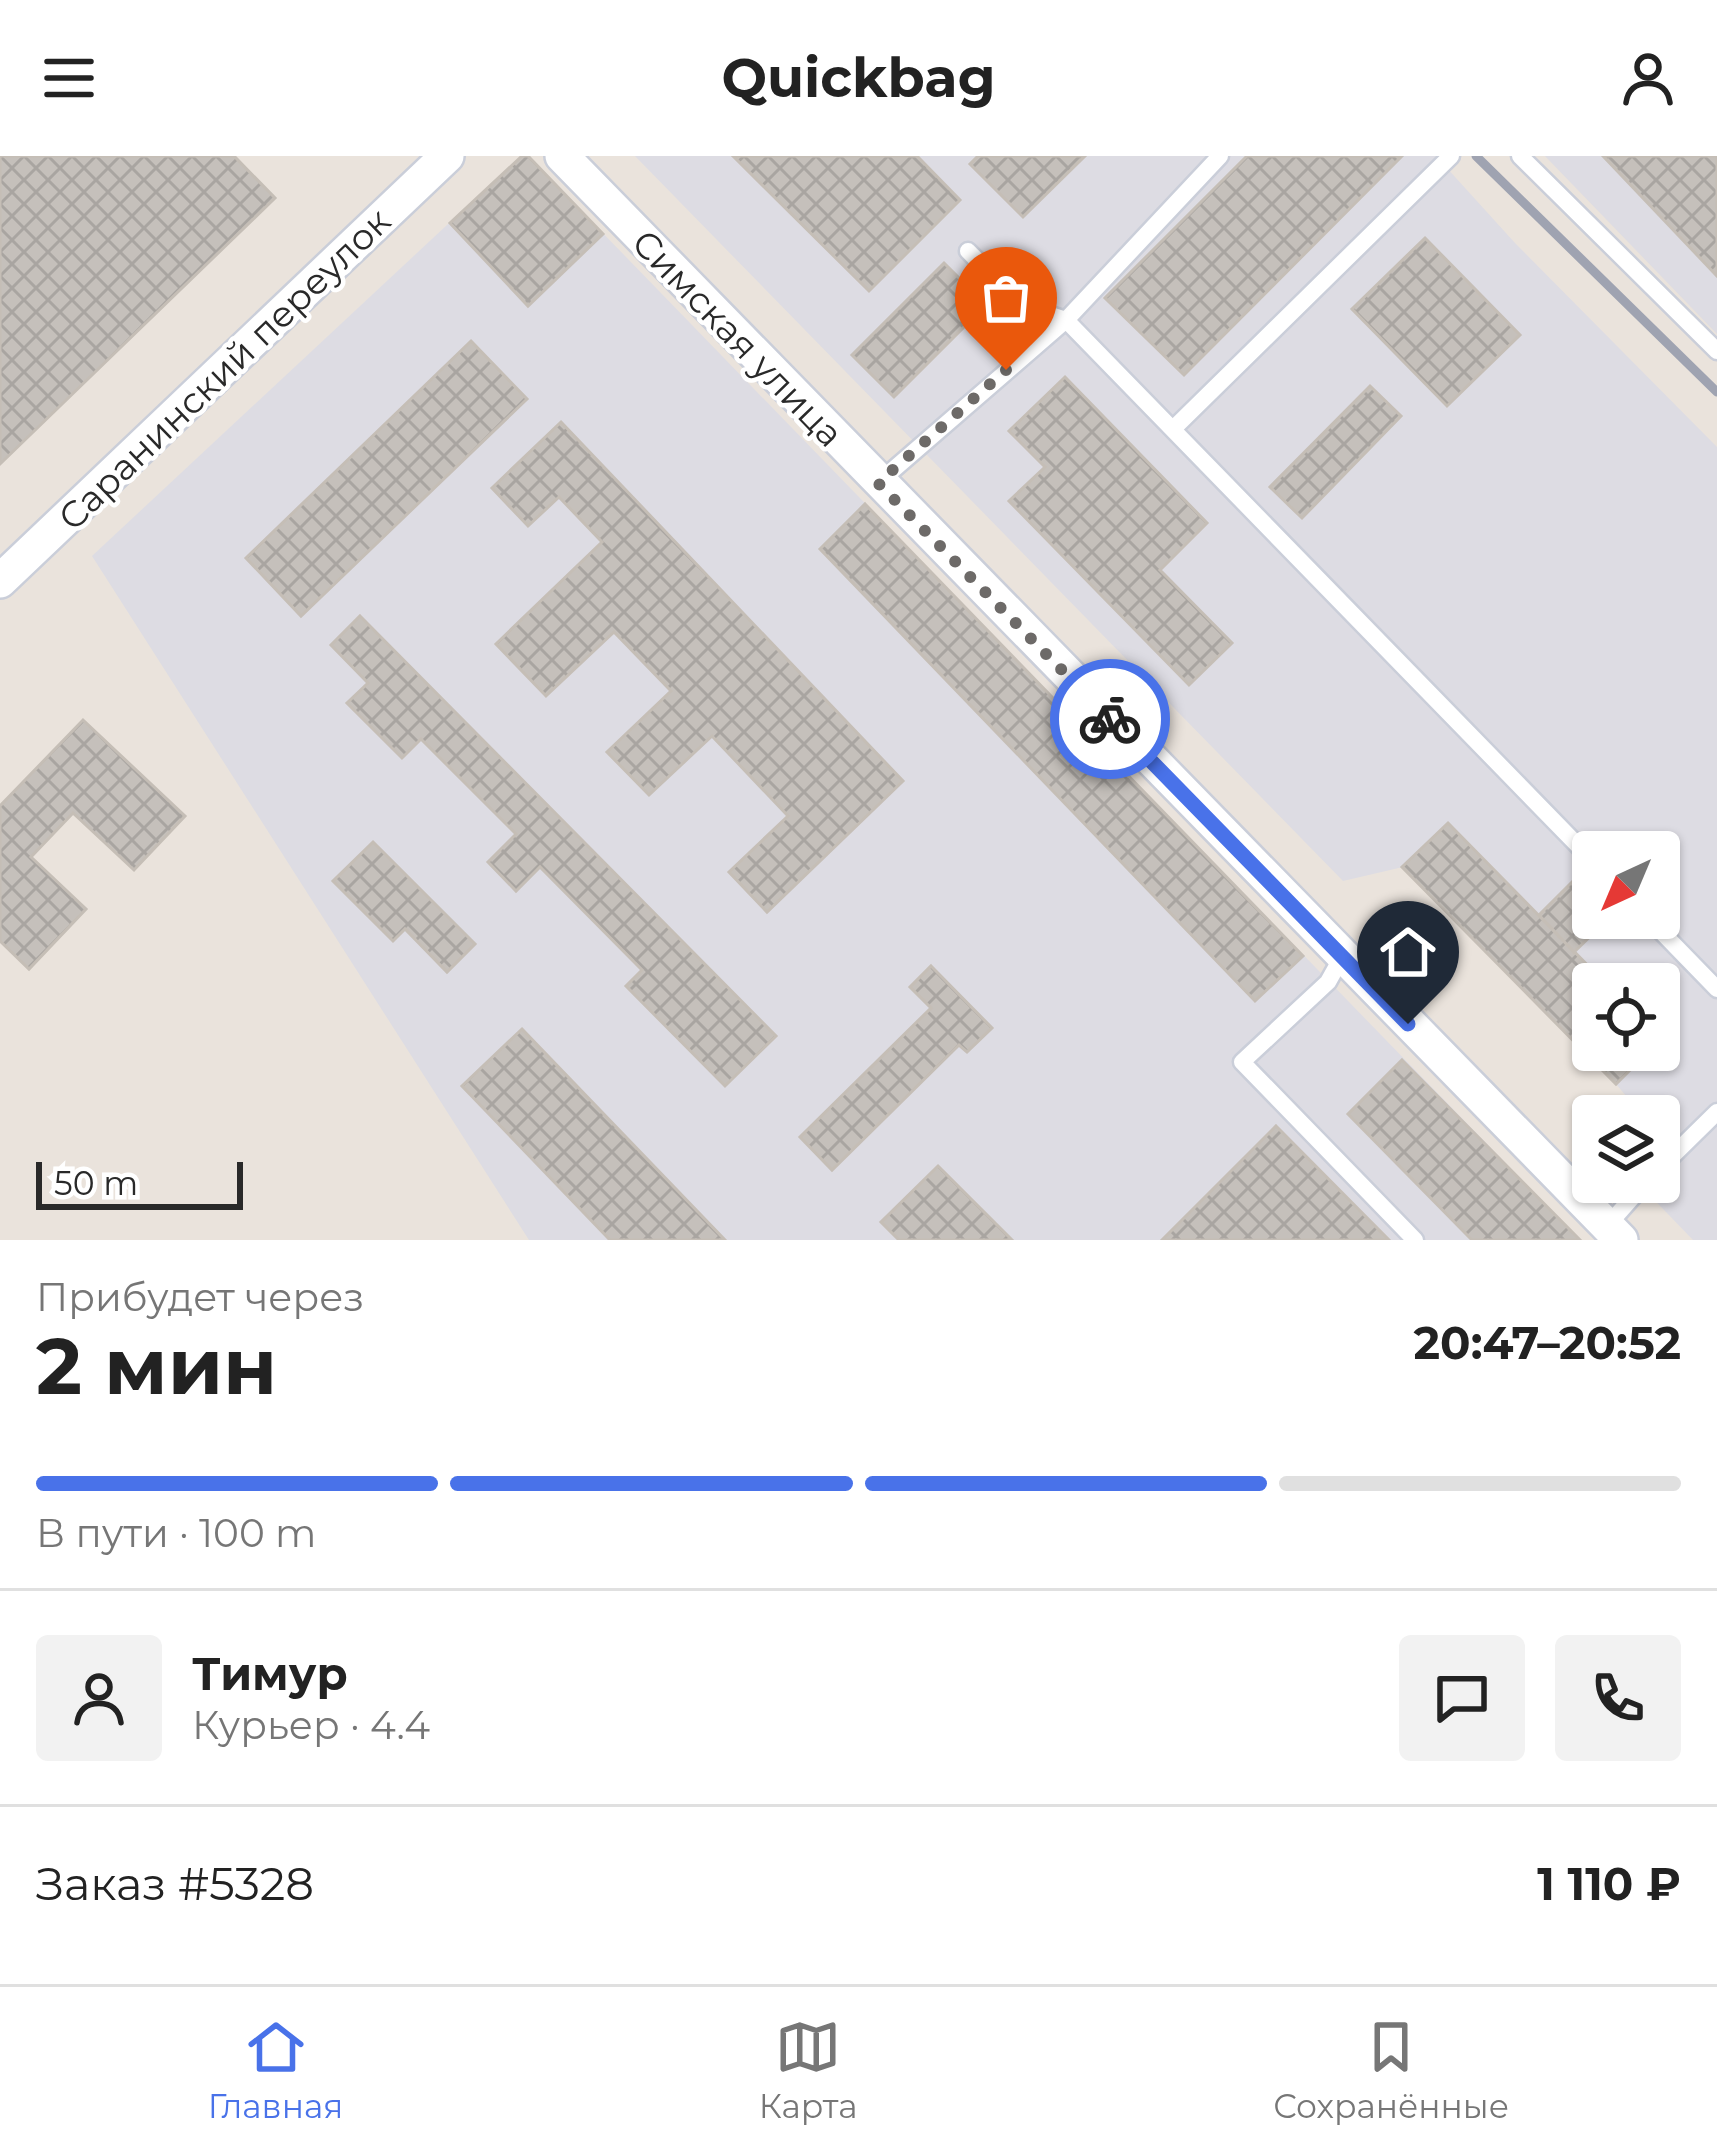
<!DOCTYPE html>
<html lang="ru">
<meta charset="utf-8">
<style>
body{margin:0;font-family:Montserrat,sans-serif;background:#f2f2f2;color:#222;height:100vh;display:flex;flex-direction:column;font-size:45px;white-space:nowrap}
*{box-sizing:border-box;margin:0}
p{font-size:39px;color:#767676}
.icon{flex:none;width:66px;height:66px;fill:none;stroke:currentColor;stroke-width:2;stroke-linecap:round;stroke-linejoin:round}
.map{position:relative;height:1084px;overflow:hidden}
.drawer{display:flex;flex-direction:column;background:#fff;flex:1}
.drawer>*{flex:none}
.needle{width:78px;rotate:224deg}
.fabs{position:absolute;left:1572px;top:675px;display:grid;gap:24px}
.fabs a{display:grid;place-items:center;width:108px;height:108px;border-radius:12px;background:#fff;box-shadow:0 3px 9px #0004;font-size:60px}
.scale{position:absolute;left:36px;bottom:30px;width:207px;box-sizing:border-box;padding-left:12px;border:6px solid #292929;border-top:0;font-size:33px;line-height:42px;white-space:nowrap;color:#292929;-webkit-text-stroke:9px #fff;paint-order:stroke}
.pin{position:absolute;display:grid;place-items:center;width:102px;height:102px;color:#fff;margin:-123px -51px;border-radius:50% 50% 50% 0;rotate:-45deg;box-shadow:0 0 12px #0007}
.pin .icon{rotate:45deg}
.courier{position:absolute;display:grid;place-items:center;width:120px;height:120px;margin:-60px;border:9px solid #4972e9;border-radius:50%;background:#fff;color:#222;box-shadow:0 3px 15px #0007}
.summary em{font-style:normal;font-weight:700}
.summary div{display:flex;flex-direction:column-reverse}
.summary{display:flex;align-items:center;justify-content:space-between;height:204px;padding:0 36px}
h1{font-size:78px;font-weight:700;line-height:90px}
.bar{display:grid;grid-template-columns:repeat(4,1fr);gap:18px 12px;align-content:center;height:144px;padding:0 36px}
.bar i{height:15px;border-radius:9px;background:#e0e0e0}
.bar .current{background:#4972e9}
.bar p{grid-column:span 4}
.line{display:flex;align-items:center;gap:30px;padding:0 36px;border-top:3px solid #e0e0e0}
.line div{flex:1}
.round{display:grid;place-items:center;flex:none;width:126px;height:126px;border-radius:12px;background:#f2f2f2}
header{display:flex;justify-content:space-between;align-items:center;height:156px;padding:0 36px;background:#fff;font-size:54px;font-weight:700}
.tabs{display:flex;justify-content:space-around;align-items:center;height:168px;border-top:3px solid #e0e0e0;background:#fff;font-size:33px;color:#767676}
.tabs a{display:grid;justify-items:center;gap:6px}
.tabs .current{color:#4972e9}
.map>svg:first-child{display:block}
</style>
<header><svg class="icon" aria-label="menu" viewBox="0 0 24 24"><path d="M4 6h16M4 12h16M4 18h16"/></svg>Quickbag<svg class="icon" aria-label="person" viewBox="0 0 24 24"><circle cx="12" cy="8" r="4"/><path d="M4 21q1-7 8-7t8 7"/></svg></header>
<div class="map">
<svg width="1717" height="1084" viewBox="0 0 1717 1084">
<defs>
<pattern id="building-cross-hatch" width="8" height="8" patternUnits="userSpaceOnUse" patternTransform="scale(3)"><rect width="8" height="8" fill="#c5c0bb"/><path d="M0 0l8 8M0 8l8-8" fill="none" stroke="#a9a5a1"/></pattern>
</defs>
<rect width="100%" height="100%" fill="#eae3dc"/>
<!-- industrial -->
<g fill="#dddce3" fill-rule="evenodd">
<polygon points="521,0 528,0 1580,1084 529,1084 92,400"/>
<path d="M635,0H1436L1515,87L1717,291V1084H1693L1637,1026H1659V960H1637V953L1616,928L1403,711L1343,725ZM1593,696H1659V762H1593ZM1593,828H1659V894H1593Z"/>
<polygon points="1545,0 1717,0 1717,178"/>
</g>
<!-- building -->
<g fill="url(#building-cross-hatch)" stroke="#c5beb6" stroke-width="3">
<polygon points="0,0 234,0 275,42 0,308"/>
<polygon points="522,0 528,0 603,78 528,150 450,67"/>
<polygon points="733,0 917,0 960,44 869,135"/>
<polygon points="978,0 1085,0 1023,61 970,8"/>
<polygon points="1247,0 1402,0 1184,219 1105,142"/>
<polygon points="1603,0 1717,0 1717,120"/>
<polygon points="1425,82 1520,179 1447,250 1352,153"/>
<polygon points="944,107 986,149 894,241 852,199"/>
<polygon points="471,185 527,243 301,460 246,402"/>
<polygon points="1065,221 1207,367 1160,414 1232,487 1189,529 1009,345 1045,311 1009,275"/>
<polygon points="1370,230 1401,260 1302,362 1270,331"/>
<polygon points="561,266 903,625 767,756 729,716 788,660 712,580 649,639 607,596 671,535 614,476 546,540 496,488 602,386 559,341 528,370 492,332"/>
<polygon points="865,348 1303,800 1255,845 820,393"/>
<polygon points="360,460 776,880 725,930 626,830 642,814 540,711 516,735 488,706 516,678 421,583 402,602 347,547 368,527 331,489"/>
<polygon points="83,564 185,660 134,714 73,657 31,701 86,753 29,813 0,785 0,650"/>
<polygon points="1448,667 1606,828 1593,828 1593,894 1650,894 1616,928 1402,711"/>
<polygon points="373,686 475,788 447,816 405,773 393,785 333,725"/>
<polygon points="1577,721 1593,737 1593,762 1609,762 1574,796 1539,759"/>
<polygon points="931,810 992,872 967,896 959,889 832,1014 800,981 931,852 910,831"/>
<polygon points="522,873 725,1084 610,1084 462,930"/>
<polygon points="1402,904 1580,1084 1472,1084 1348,958"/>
<polygon points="1276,970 1389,1084 1162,1084"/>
<polygon points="938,1010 1012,1084 899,1084 881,1066"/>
</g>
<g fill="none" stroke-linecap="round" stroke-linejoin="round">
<!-- service casing -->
<g stroke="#caced9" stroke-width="21">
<g id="service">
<polyline points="1520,0 1717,195"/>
<polyline points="968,95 1021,149 1066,164 1593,705"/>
<polyline points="1173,273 1451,0"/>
<polyline points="879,326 1066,164 1220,0"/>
<polyline points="1648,762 1717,833"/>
<polyline points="1342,801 1328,826 1242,906 1415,1084"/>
<polyline points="1659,1013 1717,956"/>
<polyline points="1607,1070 1646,1026"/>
</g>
</g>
<!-- minor casing -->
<g stroke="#caced9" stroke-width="38">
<g id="minor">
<polyline points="562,0 1621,1084"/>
<polyline points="0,425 447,0"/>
</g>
</g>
<!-- service -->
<use href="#service" stroke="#fff" stroke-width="16"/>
<!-- minor -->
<use href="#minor" stroke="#fff" stroke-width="33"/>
<!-- rail -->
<polyline stroke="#9fa3b1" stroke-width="9" points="1476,0 1717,236"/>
</g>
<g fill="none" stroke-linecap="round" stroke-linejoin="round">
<!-- done -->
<polyline stroke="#6d6a68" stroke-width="12" stroke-dasharray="0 21.6" points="1006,214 878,327 1110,563"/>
<!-- route -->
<polyline stroke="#4972e9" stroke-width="15" points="1110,563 1408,868"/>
</g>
<g text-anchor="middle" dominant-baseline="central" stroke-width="9" stroke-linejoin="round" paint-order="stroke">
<!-- street labels -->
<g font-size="36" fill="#292929" stroke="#fff">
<text transform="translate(738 182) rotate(46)">Симская улица</text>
<text transform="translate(224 213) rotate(-44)">Саранинский переулок</text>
</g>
</g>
</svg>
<div class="fabs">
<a><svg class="needle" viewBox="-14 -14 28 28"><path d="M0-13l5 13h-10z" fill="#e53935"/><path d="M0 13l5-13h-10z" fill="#767676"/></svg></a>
<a><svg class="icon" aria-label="locate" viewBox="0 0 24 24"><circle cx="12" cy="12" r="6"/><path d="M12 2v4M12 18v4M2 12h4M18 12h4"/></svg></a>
<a><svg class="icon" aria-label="layers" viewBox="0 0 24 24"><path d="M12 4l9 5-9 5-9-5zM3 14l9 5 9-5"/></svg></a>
</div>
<div class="scale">50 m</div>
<div class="pin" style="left:1006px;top:214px;background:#ea580c"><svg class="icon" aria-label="bag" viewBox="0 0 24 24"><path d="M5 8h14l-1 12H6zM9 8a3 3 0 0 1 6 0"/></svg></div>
<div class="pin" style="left:1408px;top:868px;background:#1f2937"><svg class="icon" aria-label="home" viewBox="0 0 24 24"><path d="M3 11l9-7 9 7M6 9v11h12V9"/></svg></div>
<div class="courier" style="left:1110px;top:563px"><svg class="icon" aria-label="bike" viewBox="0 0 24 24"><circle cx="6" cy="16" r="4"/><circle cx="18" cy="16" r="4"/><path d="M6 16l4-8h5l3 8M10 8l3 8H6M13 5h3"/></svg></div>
</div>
<section class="drawer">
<div class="summary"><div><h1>2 мин</h1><p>Прибудет через</p></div><em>20:47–20:52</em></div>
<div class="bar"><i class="current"></i><i class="current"></i><i class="current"></i><i></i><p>В пути · 100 m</p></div>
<div class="line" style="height:216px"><a class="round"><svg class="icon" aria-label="person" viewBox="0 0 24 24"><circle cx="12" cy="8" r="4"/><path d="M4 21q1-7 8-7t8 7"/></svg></a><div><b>Тимур</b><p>Курьер · 4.4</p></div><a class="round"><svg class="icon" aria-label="chat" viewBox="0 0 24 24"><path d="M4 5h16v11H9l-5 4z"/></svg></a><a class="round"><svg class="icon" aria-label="phone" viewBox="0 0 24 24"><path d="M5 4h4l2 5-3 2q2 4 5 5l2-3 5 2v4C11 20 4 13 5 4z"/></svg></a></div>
<div class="line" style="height:156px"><div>Заказ #5328</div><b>1 110 ₽</b></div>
</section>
<nav class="tabs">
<a class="current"><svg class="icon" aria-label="home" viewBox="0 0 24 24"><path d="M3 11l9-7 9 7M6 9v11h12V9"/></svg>Главная</a>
<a><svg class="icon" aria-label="map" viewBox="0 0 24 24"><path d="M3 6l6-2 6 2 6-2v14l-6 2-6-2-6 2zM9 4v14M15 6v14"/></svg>Карта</a>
<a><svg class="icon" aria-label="saved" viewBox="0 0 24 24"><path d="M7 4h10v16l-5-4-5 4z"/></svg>Сохранённые</a>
</nav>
